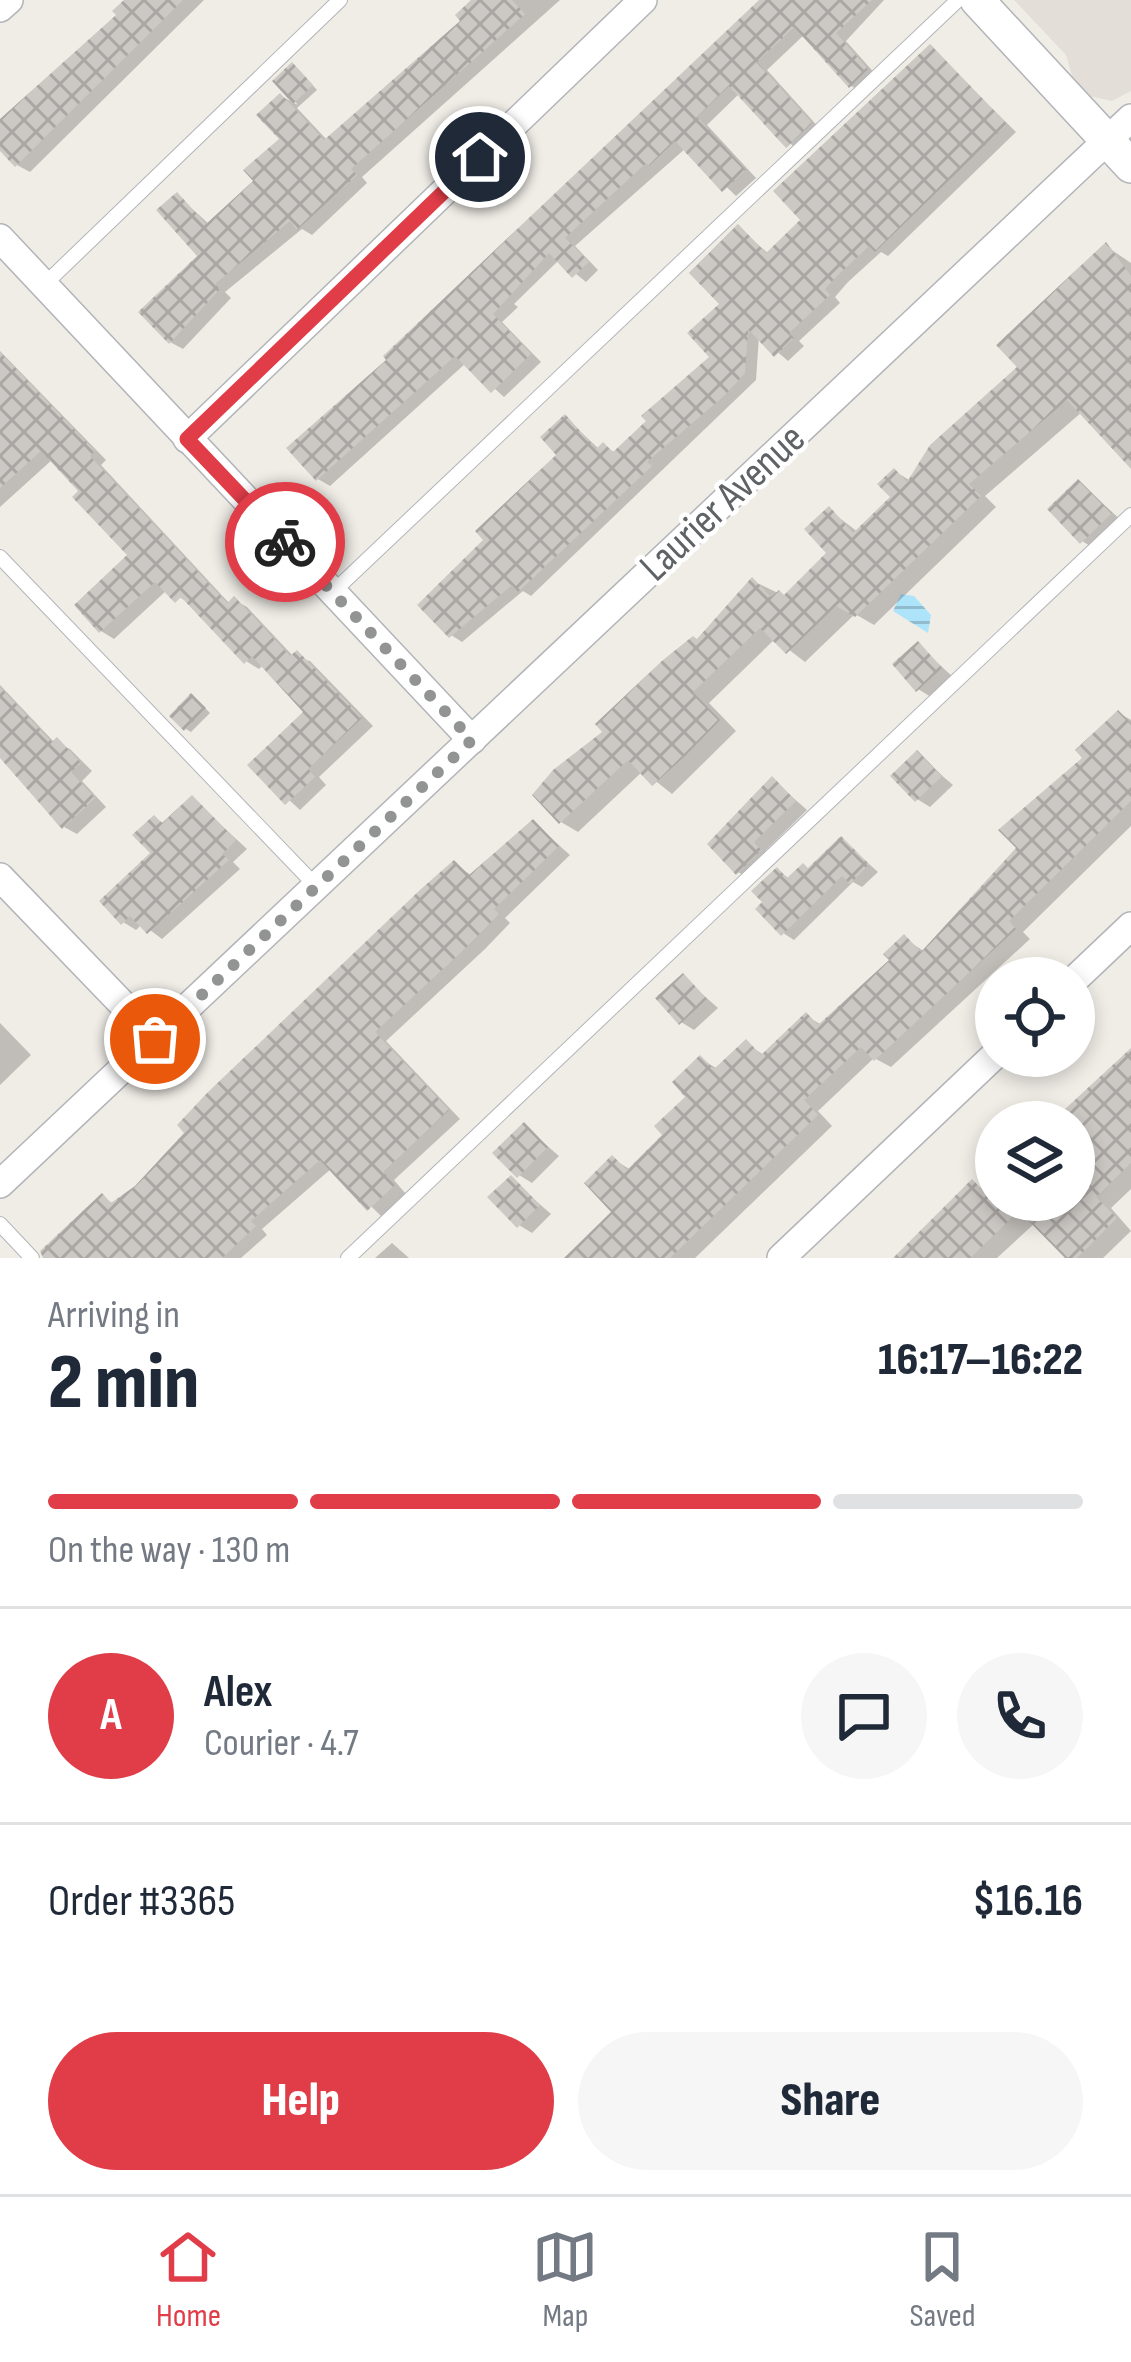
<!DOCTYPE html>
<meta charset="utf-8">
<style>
body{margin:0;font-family:"Sofia Sans Condensed",sans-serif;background:#f6f6f7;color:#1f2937;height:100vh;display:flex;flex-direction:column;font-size:45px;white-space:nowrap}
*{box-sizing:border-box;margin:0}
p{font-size:39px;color:#747a83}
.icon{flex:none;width:66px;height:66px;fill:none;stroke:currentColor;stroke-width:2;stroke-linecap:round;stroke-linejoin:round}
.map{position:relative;height:1258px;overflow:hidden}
.sheet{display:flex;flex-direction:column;background:#fff;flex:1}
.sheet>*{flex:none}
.buttons{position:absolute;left:975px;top:957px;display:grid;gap:24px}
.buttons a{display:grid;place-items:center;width:120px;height:120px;border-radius:50%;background:#fff;box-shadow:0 6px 18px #0003;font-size:60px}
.pin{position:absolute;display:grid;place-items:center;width:102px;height:102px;color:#fff;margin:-51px;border:6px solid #fff;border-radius:50%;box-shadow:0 3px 12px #0007}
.courier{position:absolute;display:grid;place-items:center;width:120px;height:120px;margin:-60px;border:9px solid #e03d48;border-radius:50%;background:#fff;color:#222;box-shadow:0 3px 15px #0007}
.overview em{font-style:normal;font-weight:800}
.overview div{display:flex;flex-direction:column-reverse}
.overview{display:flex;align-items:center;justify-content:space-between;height:204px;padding:0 48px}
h1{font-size:78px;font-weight:800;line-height:90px}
.bar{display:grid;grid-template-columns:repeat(4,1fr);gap:18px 12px;align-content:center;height:144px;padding:0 48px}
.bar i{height:15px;border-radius:9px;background:#e0e1e3}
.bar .current{background:#e03d48}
.bar p{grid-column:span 4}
.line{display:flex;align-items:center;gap:30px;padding:0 48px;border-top:3px solid #e0e1e3}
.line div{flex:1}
.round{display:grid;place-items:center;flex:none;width:126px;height:126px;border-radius:63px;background:#f6f6f7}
.button{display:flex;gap:24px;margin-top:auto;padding:24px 48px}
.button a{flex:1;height:138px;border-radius:72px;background:#e03d48;color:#fff;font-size:48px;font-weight:800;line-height:138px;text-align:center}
.button a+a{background:#f6f6f7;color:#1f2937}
.tabs{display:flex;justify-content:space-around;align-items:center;height:168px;border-top:3px solid #e0e1e3;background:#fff;font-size:33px;color:#747a83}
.tabs a{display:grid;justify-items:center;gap:6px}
.tabs .current{color:#e03d48}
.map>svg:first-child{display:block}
</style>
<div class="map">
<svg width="1131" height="1258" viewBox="0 0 1131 1258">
<defs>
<pattern id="water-rules" width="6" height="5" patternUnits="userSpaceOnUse" patternTransform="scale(3)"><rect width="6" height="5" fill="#ade4fa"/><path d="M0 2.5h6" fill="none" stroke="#90bcce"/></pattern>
<pattern id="building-cross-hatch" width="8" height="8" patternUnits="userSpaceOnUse" patternTransform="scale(3)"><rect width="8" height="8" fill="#ccc8c4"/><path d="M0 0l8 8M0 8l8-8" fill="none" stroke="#a9a6a3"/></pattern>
</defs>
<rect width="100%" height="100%" fill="#f0ede7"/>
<!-- education -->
<polygon fill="#e3ded8" points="1014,0 1131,0 1131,91 1112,101 1089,96 1073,79 1066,55"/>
<!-- water -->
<polygon fill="url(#water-rules)" points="901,594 914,596 931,615 928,633 893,611"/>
<!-- shadow -->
<g fill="#0003">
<polygon points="128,0 204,0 30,172 17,165 0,147 0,124 121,15"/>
<polygon points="475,0 560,0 362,177 367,183 312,235 302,229 225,292 231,298 183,349 170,342 201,256 178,196 209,224 257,181 283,139 281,96 298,105 276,81 298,69 317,90 297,108 328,141 464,21"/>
<polygon points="764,0 884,0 846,41 878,77 862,92 851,86 805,34 767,70 822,131 799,152 740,93 707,125 756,178 736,196 686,148 575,246 598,270 586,282 559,260 514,304 518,307 502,322 541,362 504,397 466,363 330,486 318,479 390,360"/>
<polygon points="931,48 1016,132 888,256 881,252 848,282 835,297 840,303 799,341 804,346 788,361 759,336 756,380 531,596 523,591 462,642 451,635 487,540 560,455 566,418 599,449 603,446 616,453 713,357 739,228 769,254 805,221"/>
<polygon points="1106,246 1131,263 1131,463 1082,412 985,496 996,507 874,625 855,614 805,662 775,639 709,703 736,731 672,794 643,771 578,832 561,822 607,733 753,581 786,597 830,553 829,510 858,532 894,497 894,471 911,481 1021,368"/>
<polygon points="0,351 106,460 101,465 230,604 234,600 247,607 294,657 310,661 373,726 319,777 326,785 300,810 251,765 307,712 264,664 259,669 246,661 193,605 167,590 114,639 101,631 78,606 131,556 53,459 0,507"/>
<polygon points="1079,482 1123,522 1095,549 1082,541"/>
<polygon points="918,645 953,677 931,697 918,689"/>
<polygon points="0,685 55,743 70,749 92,771 82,781 106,807 77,834 64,827 0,753"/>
<polygon points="197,700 210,713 191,732 186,729"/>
<polygon points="1119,713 1131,720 1131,826 1023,932 1030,939 891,1067 874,1058 818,1111 832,1126 695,1258 564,1258 615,1212 613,1159 631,1170 666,1135 690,1097 701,1059 716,1068 746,1043 765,1056 806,1016 822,1025 893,960 904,938 925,952 1020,848"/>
<polygon points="917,754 953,785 930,807 917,799"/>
<polygon points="772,779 807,810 765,851 772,859 751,880 738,872"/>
<polygon points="193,799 247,849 233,862 240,869 162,939 142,924 136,930 123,922 155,854 154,818 165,824"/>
<polygon points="534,823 570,855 505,918 510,923 485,949 386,1041 460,1119 394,1180 406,1194 381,1216 332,1168 262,1229 267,1235 241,1258 43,1258 102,1197 114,1204 137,1188 454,863 472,876"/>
<polygon points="841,839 878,872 862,887 853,882 794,940 783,933 777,870 790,879 810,871"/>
<polygon points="683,977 718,1008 694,1030 681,1022"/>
<polygon points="0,1023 31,1055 0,1085"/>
<polygon points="1131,1051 1131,1189 1111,1208 1131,1231 1103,1258 1069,1258 1035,1223 997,1258 902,1258 972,1182 992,1195 996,1192 996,1200 1074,1200 1074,1122 1055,1122"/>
<polygon points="524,1126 559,1156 532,1183 519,1175"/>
<polygon points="511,1179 551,1214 532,1233 519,1225"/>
<polygon points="392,1243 409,1258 375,1258"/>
</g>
<!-- building -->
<g fill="url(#building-cross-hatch)">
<polygon points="124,0 183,0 15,167 0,151 0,119 116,15 112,11"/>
<polygon points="471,0 512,0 525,14 351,169 357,175 297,230 290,221 215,284 220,289 169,344 138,312 197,256 156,210 177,192 206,224 253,181 243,170 279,139 256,115 280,93 324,140 460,21 455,15"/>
<polygon points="759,0 872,0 836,33 868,69 849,88 794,27 757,62 812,123 786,148 729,86 697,117 746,170 722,192 675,141 649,166 646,163 565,238 589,262 572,278 549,253 493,314 531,354 491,393 455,356 316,481 286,448 386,360 383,356"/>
<polygon points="930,44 1007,124 875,252 869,246 836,277 825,289 830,295 789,333 794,338 774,357 748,329 745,373 725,395 647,462 652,466 518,592 512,585 449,638 417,605 483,540 475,531 556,455 540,437 565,414 596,449 603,442 613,452 646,421 641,416 709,357 687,333 719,304 689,273 738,224 766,253 800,220 773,191"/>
<polygon points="292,62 313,85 293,104 272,81"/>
<polygon points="1106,242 1131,276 1131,469 1067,400 969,484 981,496 855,617 836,606 786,654 760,628 693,692 720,720 685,756 652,786 628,760 559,824 532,795 553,770 602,732 595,724 663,660 693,636 697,639 752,577 771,597 779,590 784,595 826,553 804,529 829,506 853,533 890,497 877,484 894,468 907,482 930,445 1017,367 996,345"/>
<polygon points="0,352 95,451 90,456 227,603 234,596 290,656 297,650 362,718 308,769 315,777 285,805 247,765 303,712 252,656 244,664 181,597 175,603 155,582 99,633 74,605 127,555 72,497 78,491 41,451 0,488"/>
<polygon points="1078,479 1112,513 1080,544 1047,509"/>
<polygon points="918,641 942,668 916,692 892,664"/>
<polygon points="0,687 52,742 57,737 81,763 71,772 95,798 62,829 0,758"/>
<polygon points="191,693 206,708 184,731 169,716"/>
<polygon points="1118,710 1131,723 1131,801 1009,921 1016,929 874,1061 861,1047 804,1100 818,1115 670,1258 564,1258 611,1212 584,1183 612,1155 627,1170 662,1135 654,1126 685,1097 672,1082 700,1055 714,1069 746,1039 761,1055 806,1012 818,1025 889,960 883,954 904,934 921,952 1016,848 998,830 1082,758 1075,750"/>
<polygon points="917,750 942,776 915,802 890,776"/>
<polygon points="772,776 796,801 754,842 761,850 736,875 707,844"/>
<polygon points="192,795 236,840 222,854 229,860 147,934 130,916 121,925 99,901 150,853 132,835 154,815 162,823"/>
<polygon points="533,819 559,846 494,909 499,914 471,943 375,1032 449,1110 383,1172 395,1185 367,1211 320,1160 251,1221 256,1226 222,1258 43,1258 40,1251 102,1193 111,1203 135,1186 184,1133 177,1125 208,1092 421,889 454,860 469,875"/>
<polygon points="841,836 869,864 850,884 842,876 781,936 755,909 762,902 751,891 777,867 787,878 803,863 808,868"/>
<polygon points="683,973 707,999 679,1025 655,998"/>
<polygon points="1131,1048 1131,1163 1096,1197 1117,1218 1077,1258 1065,1258 1019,1211 970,1258 893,1258 972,1179 992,1200 1074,1200 1074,1122 1051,1122"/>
<polygon points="524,1122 548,1147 517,1178 492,1153"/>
<polygon points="511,1175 540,1205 517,1228 487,1197"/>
</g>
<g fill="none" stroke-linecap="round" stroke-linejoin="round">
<!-- service casing -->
<g stroke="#b2b5b8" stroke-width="16">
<g id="service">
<polyline points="44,285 340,0"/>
<polyline points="0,557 316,886"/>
<polyline points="333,592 958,0"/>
<polyline points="0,1224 32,1258"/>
<polyline points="348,1258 1131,515"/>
</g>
</g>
<!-- minor casing -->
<g stroke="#b2b5b8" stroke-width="30">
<g id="minor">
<polyline points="0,8 9,0"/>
<polyline points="0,238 472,740"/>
<polyline points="187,439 643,0"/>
<polyline points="0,877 155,1038"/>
<polyline points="1074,980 1131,926"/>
<polyline points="0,1184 1131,118"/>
<polyline points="781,1258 996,1054"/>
</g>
</g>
<!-- tertiary casing -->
<g stroke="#b2b5b8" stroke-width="36">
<polyline id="tertiary" points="977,0 1131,166"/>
</g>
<!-- service -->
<use href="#service" stroke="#fff" stroke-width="14"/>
<!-- minor -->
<use href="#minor" stroke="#fff" stroke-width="27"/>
<!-- tertiary -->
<use href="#tertiary" stroke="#fff" stroke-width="33"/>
</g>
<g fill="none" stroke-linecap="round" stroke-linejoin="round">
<!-- done -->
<polyline stroke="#929393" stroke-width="12" stroke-dasharray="0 21.6" points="155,1039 472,740 285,542"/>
<!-- route -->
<polyline stroke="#e03d48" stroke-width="15" points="285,542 187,439 480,157"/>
</g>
<g text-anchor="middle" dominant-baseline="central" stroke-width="9" stroke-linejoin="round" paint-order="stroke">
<!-- street labels -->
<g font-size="42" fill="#5f6366" stroke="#fff">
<text transform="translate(723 503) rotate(-43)">Laurier Avenue</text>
</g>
</g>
</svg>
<div class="buttons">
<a><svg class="icon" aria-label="locate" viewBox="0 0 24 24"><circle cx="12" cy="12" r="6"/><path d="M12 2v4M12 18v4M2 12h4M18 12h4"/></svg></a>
<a><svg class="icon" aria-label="layers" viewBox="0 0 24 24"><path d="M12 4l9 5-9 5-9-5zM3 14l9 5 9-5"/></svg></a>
</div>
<div class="pin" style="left:155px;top:1039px;background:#ea580c"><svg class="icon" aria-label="bag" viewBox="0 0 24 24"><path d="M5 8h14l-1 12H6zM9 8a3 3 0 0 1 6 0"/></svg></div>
<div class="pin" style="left:480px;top:157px;background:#1f2937"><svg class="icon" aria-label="home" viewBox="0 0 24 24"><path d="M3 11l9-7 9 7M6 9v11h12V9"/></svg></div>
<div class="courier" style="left:285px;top:542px"><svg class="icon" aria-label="bike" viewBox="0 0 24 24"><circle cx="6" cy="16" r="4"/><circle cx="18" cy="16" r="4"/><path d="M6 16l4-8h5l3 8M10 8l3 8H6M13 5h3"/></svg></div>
</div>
<section class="sheet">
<div class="overview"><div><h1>2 min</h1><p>Arriving in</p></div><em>16:17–16:22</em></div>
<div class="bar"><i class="current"></i><i class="current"></i><i class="current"></i><i></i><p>On the way · 130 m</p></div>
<div class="line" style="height:216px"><b class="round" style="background:#e03d48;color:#fff">A</b><div><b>Alex</b><p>Courier · 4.7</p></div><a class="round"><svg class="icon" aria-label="chat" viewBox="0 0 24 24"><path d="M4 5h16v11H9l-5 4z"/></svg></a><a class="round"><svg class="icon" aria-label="phone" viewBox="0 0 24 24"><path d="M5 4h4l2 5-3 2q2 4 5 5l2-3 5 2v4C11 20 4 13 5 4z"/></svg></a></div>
<div class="line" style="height:156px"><div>Order #3365</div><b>$16.16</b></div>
<div class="button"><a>Help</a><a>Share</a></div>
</section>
<nav class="tabs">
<a class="current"><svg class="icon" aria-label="home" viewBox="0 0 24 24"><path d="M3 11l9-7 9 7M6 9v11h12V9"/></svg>Home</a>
<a><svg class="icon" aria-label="map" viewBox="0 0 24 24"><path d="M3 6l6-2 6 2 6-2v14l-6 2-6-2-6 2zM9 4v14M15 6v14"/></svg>Map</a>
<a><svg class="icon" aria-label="saved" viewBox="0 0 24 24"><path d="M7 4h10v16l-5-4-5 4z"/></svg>Saved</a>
</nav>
